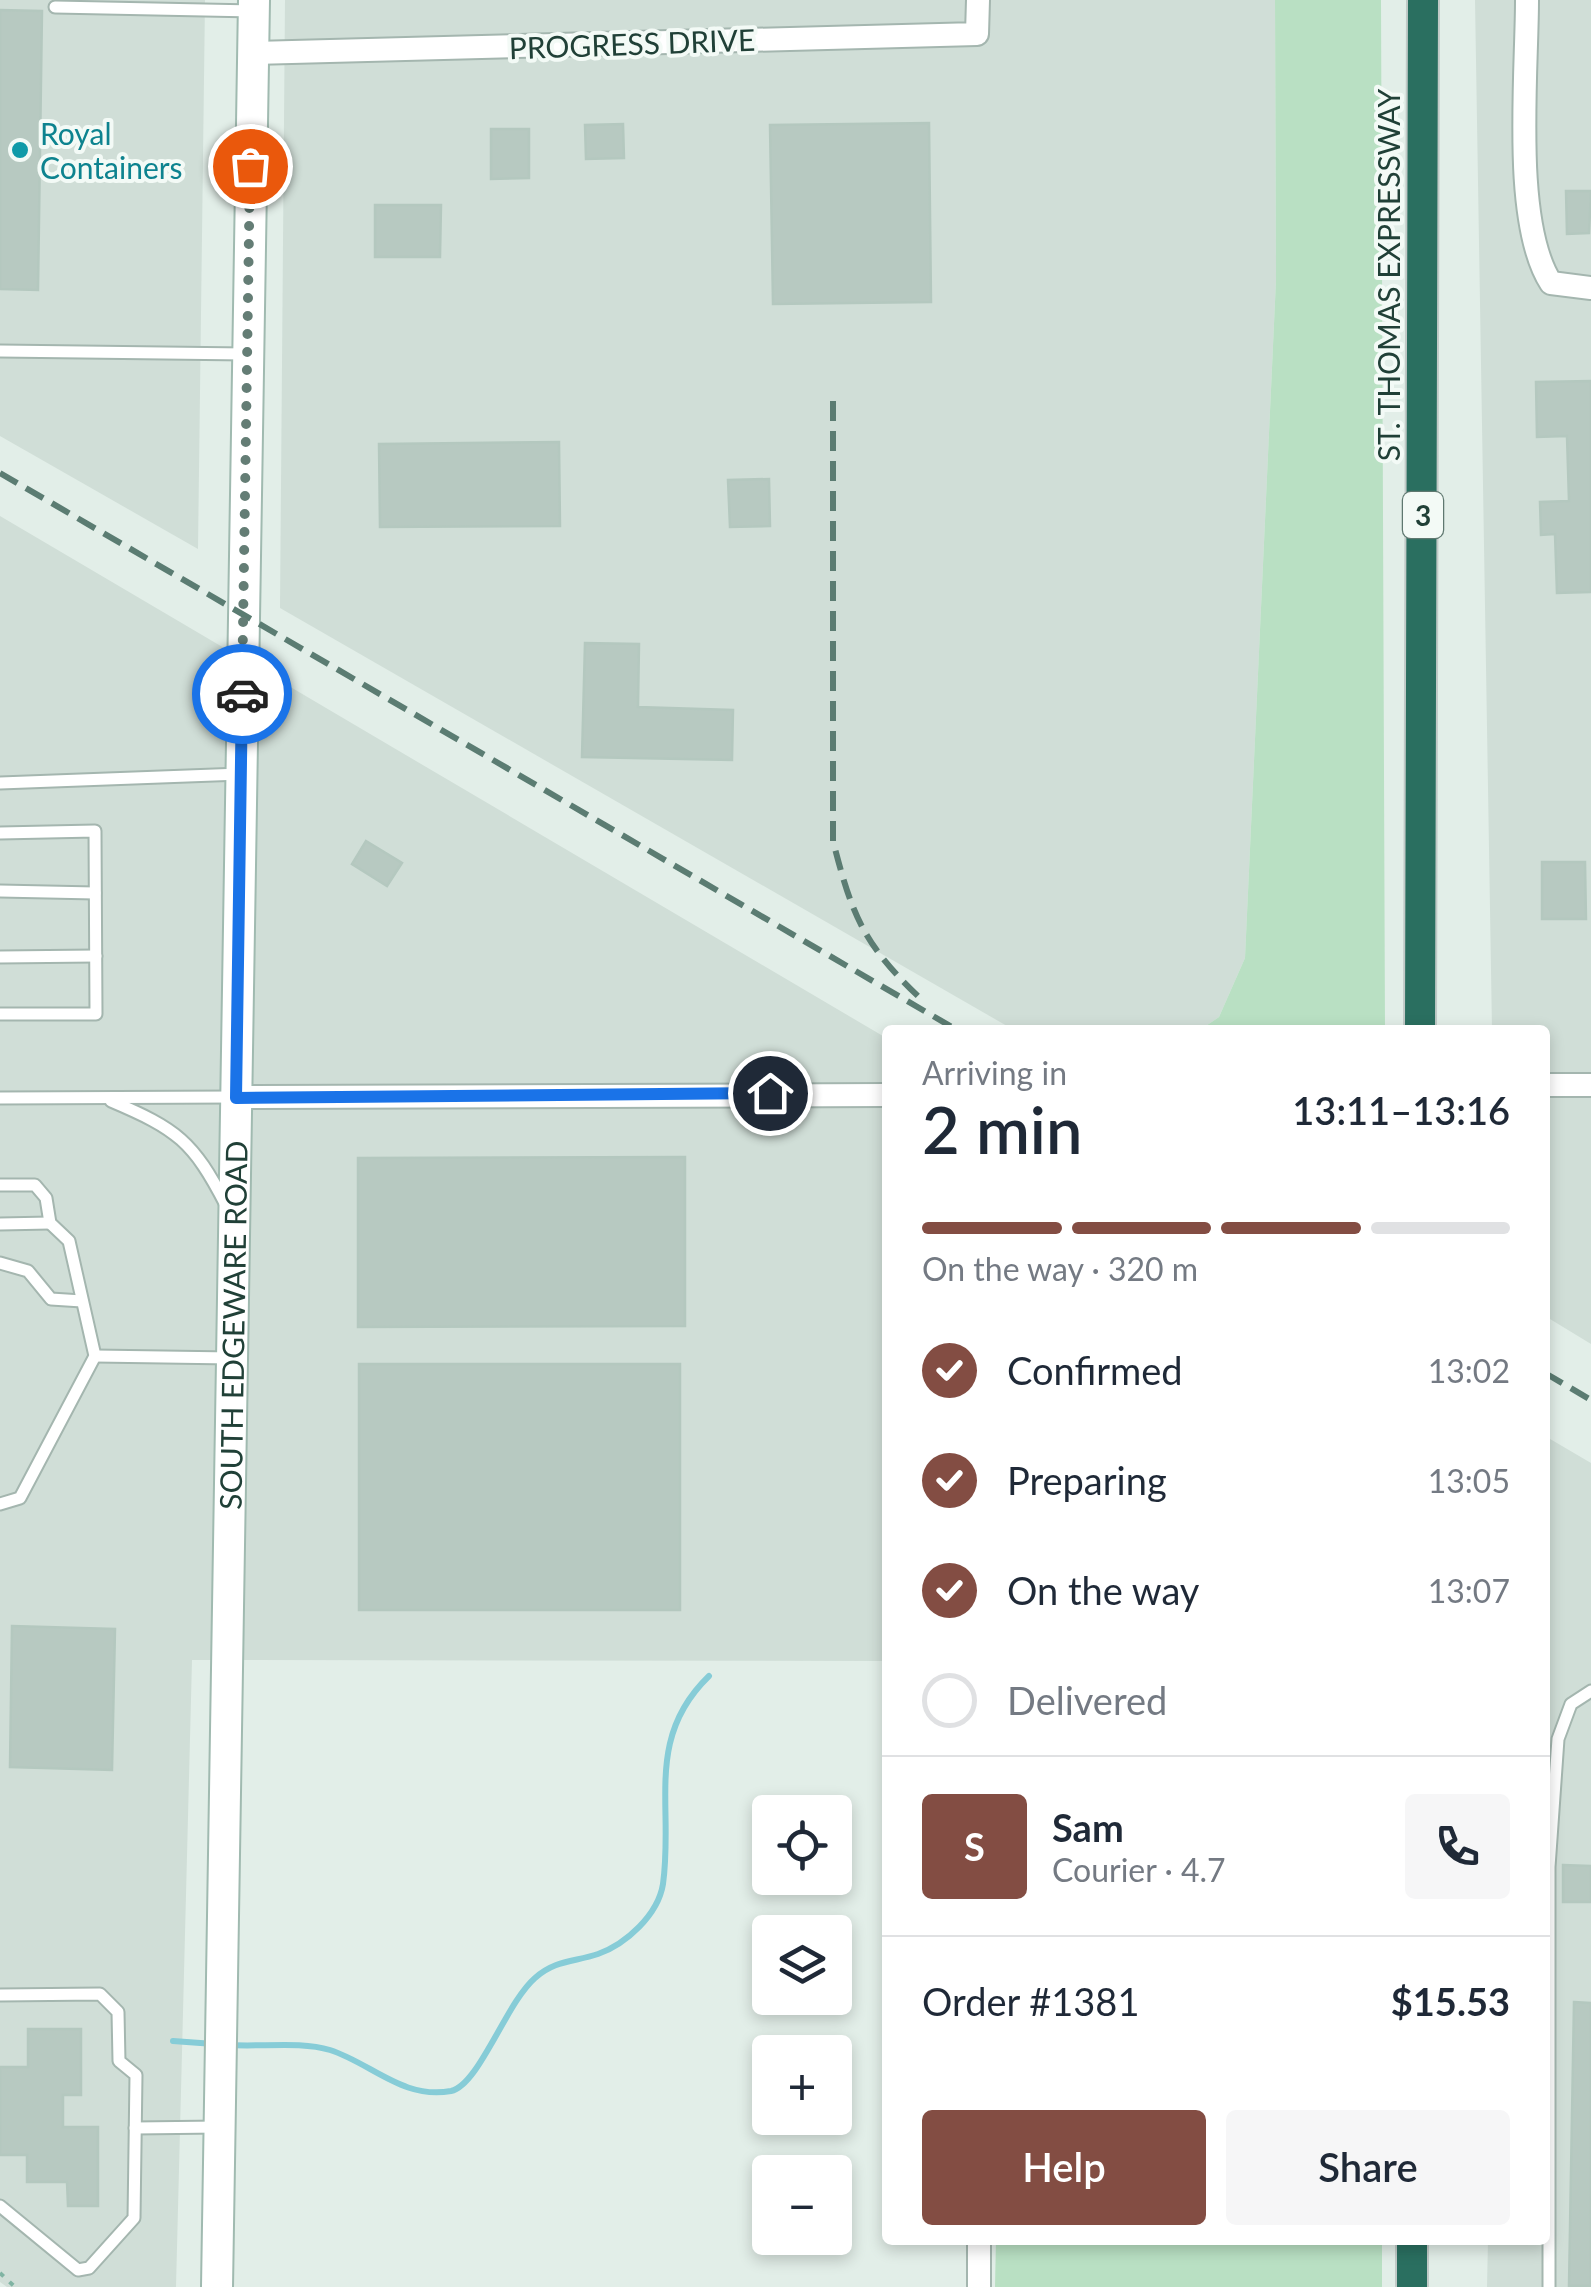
<!DOCTYPE html>
<meta charset="utf-8">
<style>
body{margin:0;font-family:Lato,sans-serif;background:#f6f6f7;color:#1f2937;height:100vh;display:flex;flex-direction:column;font-size:38px;white-space:nowrap}
*{box-sizing:border-box;margin:0}
p{font-size:32px;color:#747a83}
.icon{flex:none;width:55px;height:55px;fill:none;stroke:currentColor;stroke-width:2;stroke-linecap:round;stroke-linejoin:round}
.map{position:relative;flex:1;overflow:hidden}
.sheet{position:absolute;left:882px;top:1025px;width:668px;height:1220px;display:flex;flex-direction:column;background:#fff;border-radius:10px;box-shadow:0 5px 15px #0003}
.sheet>*{flex:none}
.controls{position:absolute;left:752px;top:1795px;display:grid;gap:20px}
.controls a{display:grid;place-items:center;width:100px;height:100px;border-radius:10px;background:#fff;box-shadow:0 5px 15px #0003;font-size:50px}
.pin{position:absolute;display:grid;place-items:center;width:85px;height:85px;color:#fff;margin:-42px;border:5px solid #fff;border-radius:50%;box-shadow:0 2px 10px #0007}
.courier{position:absolute;display:grid;place-items:center;width:100px;height:100px;margin:-50px;border:8px solid #1a73e8;border-radius:50%;background:#fff;color:#222;box-shadow:0 2px 12px #0007}
.summary em{font-style:normal;font-weight:600}
.summary div{display:flex;flex-direction:column-reverse}
.summary{display:flex;align-items:center;justify-content:space-between;height:170px;padding:0 40px}
h1{font-size:65px;font-weight:600;line-height:75px}
.bar{display:grid;grid-template-columns:repeat(4,1fr);gap:15px 10px;align-content:center;height:120px;padding:0 40px}
.bar i{height:12px;border-radius:8px;background:#e0e1e3}
.bar .active{background:#834d43}
.bar p{grid-column:span 4}
.line{display:flex;align-items:center;gap:25px;padding:0 40px;border-top:2px solid #e0e1e3}
.line div{flex:1}
.round{display:grid;place-items:center;flex:none;width:105px;height:105px;border-radius:10px;background:#f6f6f7}
ol{padding:0 40px;list-style:none}
li{display:flex;align-items:center;gap:30px;height:110px}
li p{margin-inline-start:auto}
li .icon{padding:10px;border-radius:50%;background:#834d43;color:#fff;stroke-width:4}
li:last-child{color:#747a83}
li i{width:55px;height:55px;border:5px solid #e0e1e3;border-radius:50%}
.primary-button{display:flex;gap:20px;margin-top:auto;padding:20px 40px}
.primary-button a{flex:1;height:115px;border-radius:10px;background:#834d43;color:#fff;font-size:40px;font-weight:600;line-height:115px;text-align:center}
.primary-button a+a{background:#f6f6f7;color:#1f2937}
.map>svg:first-child{display:block}
</style>
<div class="map">
<svg width="1591" height="2287" viewBox="0 0 1591 2287">
<rect width="100%" height="100%" fill="#e2eee8"/>
<!-- built -->
<g fill="#d0ded7">
<polygon points="0,0 205,0 198,549 0,436"/>
<polygon points="285,0 1275,0 1276,280 1245,958 1219,1017 1200,1030 1014,1030 280,608"/>
<polygon points="1475,0 1591,0 1591,1344 1545,1316 1545,1030 1492,1030"/>
<polygon points="0,516 888,1039 887,1661 192,1660 176,2287 7,2287 0,2282"/>
<polygon points="1545,1436 1591,1463 1591,2287 1487,2287 1488,2240 1545,2240"/>
</g>
<!-- green -->
<g fill="#b9e0c3">
<polygon points="1275,0 1381,0 1385,1030 1200,1030 1219,1017 1245,958 1276,280"/>
<polygon points="996,2240 1382,2240 1382,2287 995,2287"/>
</g>
<g fill="none" stroke-linecap="round" stroke-linejoin="round">
<!-- stream -->
<g stroke="#86ccd7" stroke-width="6">
<polyline points="173,2041 214,2044"/>
<path d="M231,2045C262,2047 301,2041 330,2050C371,2063 403,2100 451,2091C479,2085 506,2003 535,1978C555,1960 574,1962 598,1954C626,1944 658,1915 663,1884C674,1806 644,1739 709,1676"/>
</g>
</g>
<!-- building -->
<g fill="#b7c9c1" stroke="#b4c8bf" stroke-width="2.5">
<polygon points="0,10 42,11 38,290 0,289"/>
<polygon points="929,123 931,302 773,304 770,125"/>
<polygon points="623,124 624,158 586,159 585,125"/>
<polygon points="491,129 529,129 529,178 491,179"/>
<polygon points="1566,191 1591,191 1589,233 1567,234"/>
<polygon points="375,205 441,205 440,257 375,257"/>
<polygon points="1591,381 1591,592 1557,593 1555,534 1541,535 1540,502 1569,501 1567,436 1537,437 1536,382"/>
<polygon points="559,442 560,526 380,527 379,444"/>
<polygon points="769,479 770,526 730,527 728,480"/>
<polygon points="585,643 639,644 638,707 733,710 732,760 582,757"/>
<polygon points="366,841 402,863 387,886 352,864"/>
<polygon points="1542,862 1585,862 1586,919 1542,919"/>
<polygon points="685,1157 685,1326 358,1327 358,1158"/>
<rect x="359" y="1364" width="321" height="246"/>
<polygon points="12,1626 115,1629 112,1770 10,1767"/>
<polygon points="1563,1865 1591,1866 1591,1902 1563,1902"/>
<polygon points="1574,2002 1591,2003 1591,2286 1569,2286"/>
<polygon points="28,2029 81,2029 81,2095 63,2095 63,2127 98,2127 98,2206 68,2206 67,2182 27,2182 27,2155 0,2155 0,2067 28,2067"/>
</g>
<g fill="none" stroke-linecap="round" stroke-linejoin="round">
<!-- lane casing -->
<g stroke="#a4b6af" stroke-width="15">
<g id="lane">
<polyline points="55,7 254,11"/>
<polyline points="0,351 246,354"/>
<polyline points="0,783 241,774"/>
<polyline points="0,833 95,831 96,1014 0,1014"/>
<polyline points="0,891 95,893"/>
<polyline points="0,957 96,956"/>
<polyline points="0,1098 236,1097"/>
<path d="M111,1101C177,1129 193,1141 226,1205"/>
<polyline points="0,1185 35,1185 46,1198 50,1223 69,1241 95,1356 20,1498 0,1504"/>
<polyline points="0,1224 50,1223"/>
<polyline points="0,1263 28,1271 51,1299 82,1301"/>
<polyline points="95,1356 232,1358"/>
<polyline points="0,1995 100,1994 118,2012 119,2061 136,2075 134,2218 89,2268 78,2270 0,2206"/>
<polyline points="135,2128 219,2127"/>
<polyline points="1549,2287 1549,1867 1558,1739 1571,1704 1591,1691"/>
</g>
</g>
<!-- street casing -->
<g stroke="#a4b6af" stroke-width="26">
<g id="street">
<path d="M1527,0C1527,74 1512,223 1551,283L1591,288"/>
<polyline points="253,53 977,34 978,0"/>
<polyline points="1545,1085 1591,1085"/>
<polyline points="236,1097 888,1095"/>
<polyline points="979,2287 979,2240"/>
</g>
</g>
<!-- secondary casing -->
<g stroke="#a0bab0" stroke-width="34">
<g id="secondary">
<path id="s1" d="M217,2287L254,0"/>
</g>
</g>
<!-- highway casing -->
<g stroke="#c1cac7" stroke-width="34">
<g id="highway">
<polyline points="1420,1030 1423,0"/>
<polyline points="1412,2287 1412,2240"/>
</g>
</g>
<!-- path -->
<polyline stroke="#80b4a3" stroke-width="4" stroke-dasharray="5 8" stroke-linecap="butt" points="0,2273 15,2287"/>
<!-- lane -->
<use href="#lane" stroke="#fff" stroke-width="11"/>
<!-- street -->
<use href="#street" stroke="#fff" stroke-width="22"/>
<!-- secondary -->
<use href="#secondary" stroke="#fff" stroke-width="30"/>
<!-- highway -->
<use href="#highway" stroke="#2a6f60" stroke-width="30"/>
<!-- rail -->
<g stroke="#5b7c72" stroke-width="6" stroke-dasharray="20 10" stroke-linecap="butt">
<path d="M833,401V841C852,915 863,944 920,998"/>
<polyline points="0,473 957,1030"/>
<polyline points="1545,1373 1591,1400"/>
</g>
</g>
<g fill="none" stroke-linecap="round" stroke-linejoin="round">
<!-- done -->
<polyline stroke="#647d75" stroke-width="10" stroke-dasharray="0 18" points="242,694 250,166"/>
<!-- route -->
<polyline stroke="#1a73e8" stroke-width="12" points="242,694 236,1098 770,1093"/>
</g>
<!-- markers -->
<circle fill="#0f9aa8" stroke="#f3faf6" stroke-width="4" cx="20" cy="150" r="10"/>
<g text-anchor="middle" dominant-baseline="central" stroke-width="8" stroke-linejoin="round" paint-order="stroke">
<!-- shield labels -->
<rect fill="#f3faf6" stroke="#5f7870" stroke-width="2.5" x="1403" y="492" width="40" height="46" rx="8"/>
<g font-size="28" font-weight="bold" fill="#204037">
<text x="1423" y="515">3</text>
</g>
<!-- street labels -->
<g font-size="30" fill="#204037" stroke="#f3faf6">
<text transform="translate(632 43) rotate(-2)">PROGRESS DRIVE</text>
<text transform="translate(1388 275) rotate(-90)">ST. THOMAS EXPRESSWAY</text>
<text stroke="none"><textPath href="#s1" startOffset="962">SOUTH EDGEWARE ROAD</textPath></text>
</g>
<!-- culture labels -->
<g font-size="30" fill="#0d838f" stroke="#f3faf6" text-anchor="start">
<text x="40" y="133">Royal<tspan x="40" dy="34">Containers</tspan></text>
</g>
</g>
</svg>
<div class="controls">
<a><svg class="icon" aria-label="locate" viewBox="0 0 24 24"><circle cx="12" cy="12" r="6"/><path d="M12 2v4M12 18v4M2 12h4M18 12h4"/></svg></a>
<a><svg class="icon" aria-label="layers" viewBox="0 0 24 24"><path d="M12 4l9 5-9 5-9-5zM3 14l9 5 9-5"/></svg></a>
<a>+</a>
<a>−</a>
</div>
<div class="pin" style="left:250px;top:166px;background:#ea580c"><svg class="icon" aria-label="bag" viewBox="0 0 24 24"><path d="M5 8h14l-1 12H6zM9 8a3 3 0 0 1 6 0"/></svg></div>
<div class="pin" style="left:770px;top:1093px;background:#1f2937"><svg class="icon" aria-label="home" viewBox="0 0 24 24"><path d="M3 11l9-7 9 7M6 9v11h12V9"/></svg></div>
<div class="courier" style="left:242px;top:694px"><svg class="icon" aria-label="car" viewBox="0 0 24 24"><path d="M5 17H2v-5l4-1 3-4h7l3 4 3 1v5h-3M9 17h6M6 11h13"/><circle cx="7" cy="17" r="2"/><circle cx="17" cy="17" r="2"/></svg></div>
<section class="sheet">
<div class="summary"><div><h1>2 min</h1><p>Arriving in</p></div><em>13:11–13:16</em></div>
<div class="bar"><i class="active"></i><i class="active"></i><i class="active"></i><i></i><p>On the way · 320 m</p></div>
<ol>
<li><svg class="icon" aria-label="check" viewBox="0 0 24 24"><path d="M5 12l5 5 9-10"/></svg>Confirmed<p>13:02</p></li>
<li><svg class="icon" aria-label="check" viewBox="0 0 24 24"><path d="M5 12l5 5 9-10"/></svg>Preparing<p>13:05</p></li>
<li><svg class="icon" aria-label="check" viewBox="0 0 24 24"><path d="M5 12l5 5 9-10"/></svg>On the way<p>13:07</p></li>
<li><i></i>Delivered</li>
</ol>
<div class="line" style="height:180px"><b class="round" style="background:#834d43;color:#fff">S</b><div><b>Sam</b><p>Courier · 4.7</p></div><a class="round"><svg class="icon" aria-label="phone" viewBox="0 0 24 24"><path d="M5 4h4l2 5-3 2q2 4 5 5l2-3 5 2v4C11 20 4 13 5 4z"/></svg></a></div>
<div class="line" style="height:130px"><div>Order #1381</div><b>$15.53</b></div>
<div class="primary-button"><a>Help</a><a>Share</a></div>
</section>
</div>
